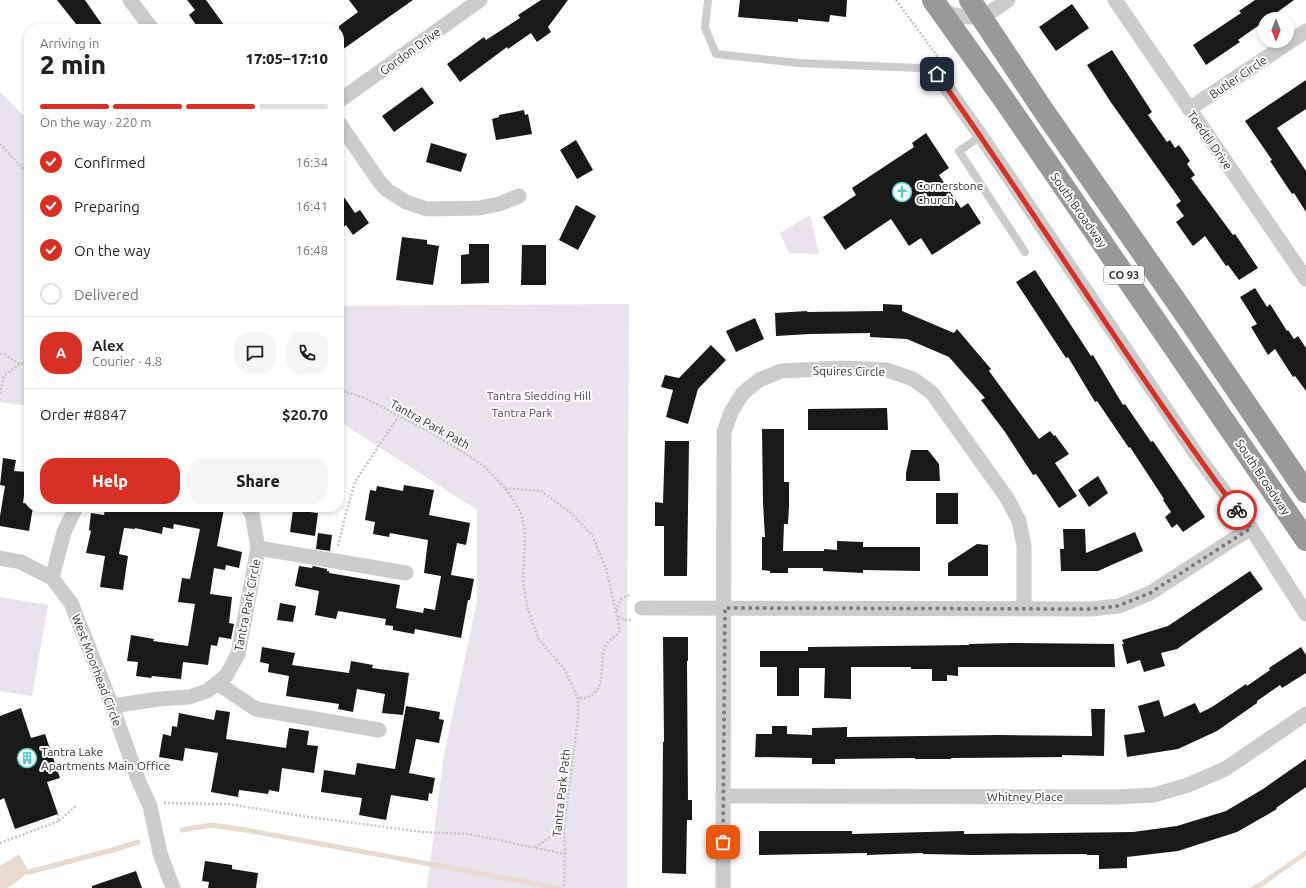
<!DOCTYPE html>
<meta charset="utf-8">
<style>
body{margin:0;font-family:Ubuntu,sans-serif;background:#f6f6f6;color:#202124;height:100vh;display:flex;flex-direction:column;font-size:15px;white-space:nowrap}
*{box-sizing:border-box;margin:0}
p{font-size:13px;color:#757577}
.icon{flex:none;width:22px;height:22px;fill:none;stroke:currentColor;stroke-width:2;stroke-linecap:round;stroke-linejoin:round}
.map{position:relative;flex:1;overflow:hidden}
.side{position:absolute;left:24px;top:24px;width:320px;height:488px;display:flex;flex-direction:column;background:#fff;border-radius:16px;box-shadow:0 2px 6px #0003}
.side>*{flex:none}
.needle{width:26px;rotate:180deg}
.controls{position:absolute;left:1258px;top:12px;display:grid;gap:8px}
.controls a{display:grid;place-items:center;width:36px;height:36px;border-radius:50%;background:#fff;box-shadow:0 2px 6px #0003;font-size:20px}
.pin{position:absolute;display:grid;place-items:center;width:34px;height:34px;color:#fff;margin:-17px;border-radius:8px;box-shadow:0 2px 6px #0006}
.courier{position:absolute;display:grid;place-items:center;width:40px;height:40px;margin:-20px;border:3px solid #d93025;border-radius:50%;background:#fff;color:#222;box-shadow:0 1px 5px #0007}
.headline em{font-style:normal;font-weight:800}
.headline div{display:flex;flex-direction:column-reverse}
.headline{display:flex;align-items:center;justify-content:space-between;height:68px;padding:0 16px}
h1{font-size:26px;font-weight:800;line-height:30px}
.bar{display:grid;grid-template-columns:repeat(4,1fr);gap:6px 4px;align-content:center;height:48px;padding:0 16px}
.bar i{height:5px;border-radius:3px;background:#e0e0e0}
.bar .current{background:#d93025}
.bar p{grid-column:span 4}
.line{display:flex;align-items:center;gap:10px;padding:0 16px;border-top:1px solid #e0e0e0}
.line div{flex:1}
.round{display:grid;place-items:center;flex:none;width:42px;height:42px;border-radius:16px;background:#f6f6f6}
ol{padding:0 16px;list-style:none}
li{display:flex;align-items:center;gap:12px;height:44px}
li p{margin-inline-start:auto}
li .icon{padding:4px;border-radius:50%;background:#d93025;color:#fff;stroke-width:4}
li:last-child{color:#757577}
li i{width:22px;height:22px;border:2px solid #e0e0e0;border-radius:50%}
.primary-button{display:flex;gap:8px;margin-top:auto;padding:8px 16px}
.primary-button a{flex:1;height:46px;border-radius:16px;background:#d93025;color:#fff;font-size:16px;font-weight:800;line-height:46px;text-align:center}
.primary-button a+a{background:#f6f6f6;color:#202124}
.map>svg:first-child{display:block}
</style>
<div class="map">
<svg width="1306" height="888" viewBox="0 0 1306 888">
<rect width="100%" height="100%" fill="#fff"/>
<!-- green -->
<g fill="#e8e3ed">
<polygon points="0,92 29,121 29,406 0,402"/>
<polygon points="810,215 819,254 789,253 780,233"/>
<polygon points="629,304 627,635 627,888 427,888 444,755 477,602 477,510 339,421 339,306"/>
<polygon points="0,597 48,605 32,696 0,691"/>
</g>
<!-- water -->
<polygon fill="#e8dacf" points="19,854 29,872 8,888 0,888 0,866"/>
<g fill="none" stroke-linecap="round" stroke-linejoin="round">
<!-- stream -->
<g stroke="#e8dacf" stroke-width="5">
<polyline points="182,830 212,825 251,831 559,888"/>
<polyline points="29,872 116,849 138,842"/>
<polyline points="1254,888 1260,885 1306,853"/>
</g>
</g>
<!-- building -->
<g fill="#191919">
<polygon points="57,0 85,0 105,29 80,29"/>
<polygon points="187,0 206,0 227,29 199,29 189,15 195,10"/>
<polygon points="349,0 413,0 339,52 339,26 358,12"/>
<polygon points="541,0 568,0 548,27 551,32 537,42 531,33 508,49 507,47 460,82 447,64 484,37 486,40 520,18 518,15"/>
<polygon points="740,0 847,0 846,17 830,15 829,22 798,19 798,22 738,17"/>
<polygon points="1255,0 1294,0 1268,19 1265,19 1265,21 1238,40 1240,42 1206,65 1193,45 1241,13 1239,11"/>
<polygon points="1072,4 1089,28 1056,51 1039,27"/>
<polygon points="1112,50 1152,112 1148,115 1167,142 1170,140 1175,148 1179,145 1190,161 1187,164 1195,175 1191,178 1233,235 1235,234 1258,268 1239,280 1228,265 1226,266 1205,236 1193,246 1176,222 1184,216 1176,205 1181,201 1110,101 1087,65"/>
<polygon points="1306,80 1306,109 1277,128 1306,171 1306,212 1294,193 1292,194 1270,161 1272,160 1245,121"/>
<polygon points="422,87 434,103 394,132 382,116"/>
<polygon points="524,110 525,115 528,114 532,134 496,140 492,119 499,117 499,115"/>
<polygon points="926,133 949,168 939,175 961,208 968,203 981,223 932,255 921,238 909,246 891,219 845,250 823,217 856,195 852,188 914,147 912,143"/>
<polygon points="576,140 593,170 577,179 560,150"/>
<polygon points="431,143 467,154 461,172 426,162"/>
<polygon points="339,190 355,213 360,210 369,223 353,235 346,225 339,230"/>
<polygon points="576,205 596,216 578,250 559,240"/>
<polygon points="402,237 427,240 427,244 439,246 433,285 396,280"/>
<polygon points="469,244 489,244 489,283 461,284 461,255 469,254"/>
<polygon points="522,245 546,245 546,285 521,285"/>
<polygon points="1035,270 1091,356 1093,355 1123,405 1125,404 1151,442 1153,441 1205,517 1183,532 1177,524 1172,528 1165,517 1171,512 1163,500 1164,499 1130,447 1129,448 1097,401 1095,402 1068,357 1066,358 1016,282"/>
<polygon points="1255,288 1267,307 1270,304 1287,331 1288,330 1294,339 1298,336 1306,348 1306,391 1295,376 1293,377 1275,349 1268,355 1251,327 1257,324 1240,297"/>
<polygon points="883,304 902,305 902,311 954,333 957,329 991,369 989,371 1039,439 1050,431 1054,436 1055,435 1069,454 1055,463 1077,496 1059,508 1036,474 1033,475 1005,432 981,400 985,398 949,357 907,339 870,337 870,333 810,334 776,336 775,313 807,311 807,312 883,311"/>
<polygon points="755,318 764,339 736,352 726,331"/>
<polygon points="711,345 726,360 698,389 688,424 666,417 673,390 661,387 665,375 679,378"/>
<polygon points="887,408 888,430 808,430 808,409"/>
<polygon points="762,429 784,429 784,482 789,482 789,506 788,524 784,524 783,551 824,551 824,549 837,550 837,541 863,542 863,547 920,547 920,571 863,570 863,573 823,571 823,568 788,568 788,573 770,573 770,571 762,570 762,537 765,537 763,503"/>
<polygon points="665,441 689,441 687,576 664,576 664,526 655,526 655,502 663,503"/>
<polygon points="911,450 928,450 939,464 940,481 906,481 906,473"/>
<polygon points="3,458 16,460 14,471 27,472 23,503 29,504 29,507 33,507 29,531 0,526 0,516 5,486 0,485"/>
<polygon points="1098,476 1108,493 1089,507 1078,490"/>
<polygon points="404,485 434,490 429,515 470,523 466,545 457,543 451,575 474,579 470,600 468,600 461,638 415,629 414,634 393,630 393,626 385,625 386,619 338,611 336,619 315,615 319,591 295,586 299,566 312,568 313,566 327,569 327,571 329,571 329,573 400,585 396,608 423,613 424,608 435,610 441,576 424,573 428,540 390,533 389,537 373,534 375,522 365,520 370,490 376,491 377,486 403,491"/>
<rect x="936" y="493" width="22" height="31"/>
<polygon points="105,507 214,507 224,509 217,546 242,552 239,568 226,565 225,570 214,568 210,594 232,597 229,623 234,624 231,639 219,637 217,646 211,645 208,665 183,662 181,679 152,676 151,678 136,676 138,662 127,661 131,635 154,639 153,641 188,646 195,604 178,602 182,578 190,579 200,529 174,524 173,529 163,527 162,534 135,528 135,529 124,528 119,554 128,556 123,590 100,587 105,556 86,553 91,531 89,530 91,513 104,515"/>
<polygon points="293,510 318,513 315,536 290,532"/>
<polygon points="1063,529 1085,529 1086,553 1135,532 1143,551 1098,571 1061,571 1060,549 1064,549"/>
<polygon points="318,533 332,535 330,551 316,549"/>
<polygon points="977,544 988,545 988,576 948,576 948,563"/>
<polygon points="1250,571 1263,589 1177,649 1161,653 1165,666 1144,672 1140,660 1127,664 1122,644 1124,644 1122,640 1168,626"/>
<polygon points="280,603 296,606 293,622 277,620"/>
<polygon points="663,637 688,637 688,661 687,661 688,800 692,800 692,820 687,820 686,874 662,873 663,742 664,742"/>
<polygon points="1010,643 1114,644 1115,667 958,667 958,676 947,675 947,681 932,681 932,669 911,669 911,667 851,667 851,699 824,698 825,668 799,668 799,696 777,696 777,667 760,667 760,651 808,651 808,647 969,645 969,644"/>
<polygon points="262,647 295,653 292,665 349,673 351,661 373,665 372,668 409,673 403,715 382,713 385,694 357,689 353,712 338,709 339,704 286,696 289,676 268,672 269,664 260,662"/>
<polygon points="1301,647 1306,655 1306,673 1282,688 1280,685 1257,701 1257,703 1217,731 1178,749 1127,757 1124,735 1145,732 1138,706 1159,700 1164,717 1195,703 1200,713 1212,707 1246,684 1247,686 1270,670 1269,668"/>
<polygon points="406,706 440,712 439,719 444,720 439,743 416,739 409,773 435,778 432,794 429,793 428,801 391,795 386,820 359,815 362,798 321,792 324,770 355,775 357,763 395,769"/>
<polygon points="21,708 31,738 45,734 60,778 47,782 58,814 15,829 4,798 0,800 0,716"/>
<polygon points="1091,709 1105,709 1104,756 1062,755 1062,757 951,758 951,759 915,759 915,758 835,759 835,764 812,764 812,758 755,757 756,734 772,734 772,726 787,726 787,734 812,735 812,728 847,727 847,737 999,735 1092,736"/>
<polygon points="216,710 230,712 226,739 286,748 289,728 309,731 307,745 318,746 314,773 282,768 279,792 269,790 268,794 239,790 238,797 211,792 218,753 185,748 183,761 159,757 163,734 171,736 172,726 177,727 179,713 214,720"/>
<polygon points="1306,759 1306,787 1276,808 1277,809 1237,832 1178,851 1127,857 1127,868 1099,869 1099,855 1087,855 1087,854 973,855 923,854 923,853 867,855 867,853 759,855 759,831 852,831 852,834 964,831 964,834 1133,832 1177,826 1226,811 1263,789"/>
<polygon points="205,861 232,865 232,869 258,873 256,888 208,888 209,882 202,881"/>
<polygon points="136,871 142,888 92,888 92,886"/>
</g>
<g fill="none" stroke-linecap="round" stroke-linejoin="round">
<!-- path -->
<g stroke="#c6c6c6" stroke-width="2.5" stroke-dasharray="2 2" stroke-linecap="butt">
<polyline points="896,0 940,60"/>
<polyline points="0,144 29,175"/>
<polyline points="0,354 5,355 20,364"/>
<polyline points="339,390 365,398 426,430 463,452 486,468 505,488 512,498 522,515 525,534 523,582 528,610 538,638 565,670 578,699 578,719 564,827 565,854 564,888"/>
<polyline points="0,394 4,376 20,364 29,362"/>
<path d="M505,488L541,491L570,512L592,535L606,568L620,631C616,636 608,641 605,647C598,663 608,686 590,696C586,698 582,698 578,699"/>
<polyline points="338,546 346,513 355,482 398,417"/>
<path d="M617,611C617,602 621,597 631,595"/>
<polyline points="618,616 624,620 631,620"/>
<polyline points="164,803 228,804 302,816 423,832 469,834 565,854"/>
<polyline points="59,821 76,806"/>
<polyline points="0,843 59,821 58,814"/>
<polyline points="535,847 564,828"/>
</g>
<!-- lane -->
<g stroke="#ccc" stroke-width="8">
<polyline points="708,0 705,28 716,54 798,63 919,68 937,74"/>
<polyline points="981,136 959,151 1025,252"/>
</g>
<!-- street -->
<g stroke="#ccc" stroke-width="15">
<polyline points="130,0 152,29"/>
<polyline points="1115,0 1306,279"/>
<polyline points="941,12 960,16 982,18 1008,0"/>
<polyline points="937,74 981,136 1196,454 1251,528 1306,614"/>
<polyline points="339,101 480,0"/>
<polyline points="1189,109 1306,31"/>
<polyline points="339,123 379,181 387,190 406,202 427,209 479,208 499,204 519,196"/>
<polyline points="258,548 406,573"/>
<polyline points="0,558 21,562 52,578 71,603 112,706 139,782 150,806 160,853 173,888"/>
<polyline points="52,578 64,532 76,507"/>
<polyline points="642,608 1091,609 1119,606 1150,593 1251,528"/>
<polyline points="217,683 256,709 379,730"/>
<polyline points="112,706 159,699 189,697 207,691 226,676 238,654 258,548 252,514 248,507"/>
<polyline points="723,796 1117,797 1154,795 1188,785 1225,769 1306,714"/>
<polyline points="723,888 724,432 731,412 743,393 759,380 781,371 842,368 887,370 913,379 932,393 1007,498 1019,521 1024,546 1024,609"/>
</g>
<!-- highway -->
<g stroke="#999" stroke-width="22">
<polyline points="933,0 1005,101 1306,540"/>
<polyline points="970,0 1043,110 1187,317 1306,492"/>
</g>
</g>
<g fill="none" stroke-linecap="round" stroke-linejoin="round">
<!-- done -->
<polyline stroke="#7a7a7a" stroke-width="4" stroke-dasharray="0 7.2" points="723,842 725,608 1091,609 1118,606 1150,593 1251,528 1237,510"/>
<!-- route -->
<path stroke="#d93025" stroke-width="5" d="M937,74C1039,218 1132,369 1237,510"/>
</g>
<!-- icons -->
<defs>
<g id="church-ring" transform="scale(1)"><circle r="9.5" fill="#fff" stroke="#4dd0cc" stroke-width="1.5"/><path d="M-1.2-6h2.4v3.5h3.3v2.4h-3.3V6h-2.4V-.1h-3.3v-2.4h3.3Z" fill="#4dd0cc"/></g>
<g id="building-ring" transform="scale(1)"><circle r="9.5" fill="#fff" stroke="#4dd0cc" stroke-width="1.5"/><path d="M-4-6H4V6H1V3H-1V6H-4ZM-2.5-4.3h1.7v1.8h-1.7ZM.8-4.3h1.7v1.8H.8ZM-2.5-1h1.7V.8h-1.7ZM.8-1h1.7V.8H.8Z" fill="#4dd0cc"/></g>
</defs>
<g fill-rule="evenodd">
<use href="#church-ring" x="902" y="192"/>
<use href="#building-ring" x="27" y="758"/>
</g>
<g text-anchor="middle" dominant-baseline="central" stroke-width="4" stroke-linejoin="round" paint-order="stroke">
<!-- shield labels -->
<rect fill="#fff" stroke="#707070" stroke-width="1" x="1104" y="266" width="40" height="18" rx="3"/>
<g font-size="11" font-weight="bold" fill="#323232">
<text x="1124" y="275">CO 93</text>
</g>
<!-- street labels -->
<g font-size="12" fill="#323232" stroke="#fff">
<text transform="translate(410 51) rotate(-36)">Gordon Drive</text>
<text transform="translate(1238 77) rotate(-34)">Butler Circle</text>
<text transform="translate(1210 140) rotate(55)">Toedtli Drive</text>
<text transform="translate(1079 210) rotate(55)">South Broadway</text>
<text transform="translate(849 371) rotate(1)">Squires Circle</text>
<text transform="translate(430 424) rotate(29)">Tantra Park Path</text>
<text transform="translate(1263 477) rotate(56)">South Broadway</text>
<text transform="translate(247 605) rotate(-79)">Tantra Park Circle</text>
<text transform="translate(97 670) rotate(69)">West Moorhead Circle</text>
<text transform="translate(561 793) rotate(-84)">Tantra Park Path</text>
<text x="1025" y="796">Whitney Place</text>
</g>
<!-- poi labels -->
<g font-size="12" fill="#323232" stroke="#fff" text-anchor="start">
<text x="916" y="185">Cornerstone<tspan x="916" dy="14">Church</tspan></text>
<text x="41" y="751">Tantra Lake<tspan x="41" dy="14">Apartments Main Office</tspan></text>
</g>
<!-- park labels -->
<g font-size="12" fill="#5a4569" stroke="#fff">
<text x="539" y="395">Tantra Sledding Hill</text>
<text x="522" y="412">Tantra Park</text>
</g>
</g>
</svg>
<div class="controls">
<a><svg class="needle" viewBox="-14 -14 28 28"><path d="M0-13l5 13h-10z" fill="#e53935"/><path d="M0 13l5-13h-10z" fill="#757577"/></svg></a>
</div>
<div class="pin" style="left:723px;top:842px;background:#ea580c"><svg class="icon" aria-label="bag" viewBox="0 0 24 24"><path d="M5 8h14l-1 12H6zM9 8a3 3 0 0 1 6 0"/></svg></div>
<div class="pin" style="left:937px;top:74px;background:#1f2937"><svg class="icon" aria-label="home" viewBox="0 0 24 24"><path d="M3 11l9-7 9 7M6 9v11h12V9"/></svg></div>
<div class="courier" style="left:1237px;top:510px"><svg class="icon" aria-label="bike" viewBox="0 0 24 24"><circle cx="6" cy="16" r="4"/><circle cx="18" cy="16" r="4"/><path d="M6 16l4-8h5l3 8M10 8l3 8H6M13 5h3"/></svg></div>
<section class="side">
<div class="headline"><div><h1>2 min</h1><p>Arriving in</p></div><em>17:05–17:10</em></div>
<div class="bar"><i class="current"></i><i class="current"></i><i class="current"></i><i></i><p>On the way · 220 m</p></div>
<ol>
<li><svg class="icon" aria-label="check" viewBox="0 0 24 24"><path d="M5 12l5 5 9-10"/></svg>Confirmed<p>16:34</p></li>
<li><svg class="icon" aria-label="check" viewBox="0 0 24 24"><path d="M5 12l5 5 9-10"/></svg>Preparing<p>16:41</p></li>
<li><svg class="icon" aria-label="check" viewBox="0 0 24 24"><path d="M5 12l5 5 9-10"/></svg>On the way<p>16:48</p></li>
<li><i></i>Delivered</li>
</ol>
<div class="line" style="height:72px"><b class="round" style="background:#d93025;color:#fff">A</b><div><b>Alex</b><p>Courier · 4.8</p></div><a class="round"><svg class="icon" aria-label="chat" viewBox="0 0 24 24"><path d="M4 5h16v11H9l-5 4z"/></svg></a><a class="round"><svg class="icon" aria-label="phone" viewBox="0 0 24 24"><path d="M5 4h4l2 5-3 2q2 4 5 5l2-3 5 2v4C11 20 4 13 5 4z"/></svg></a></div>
<div class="line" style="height:52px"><div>Order #8847</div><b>$20.70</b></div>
<div class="primary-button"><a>Help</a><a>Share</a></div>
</section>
</div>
